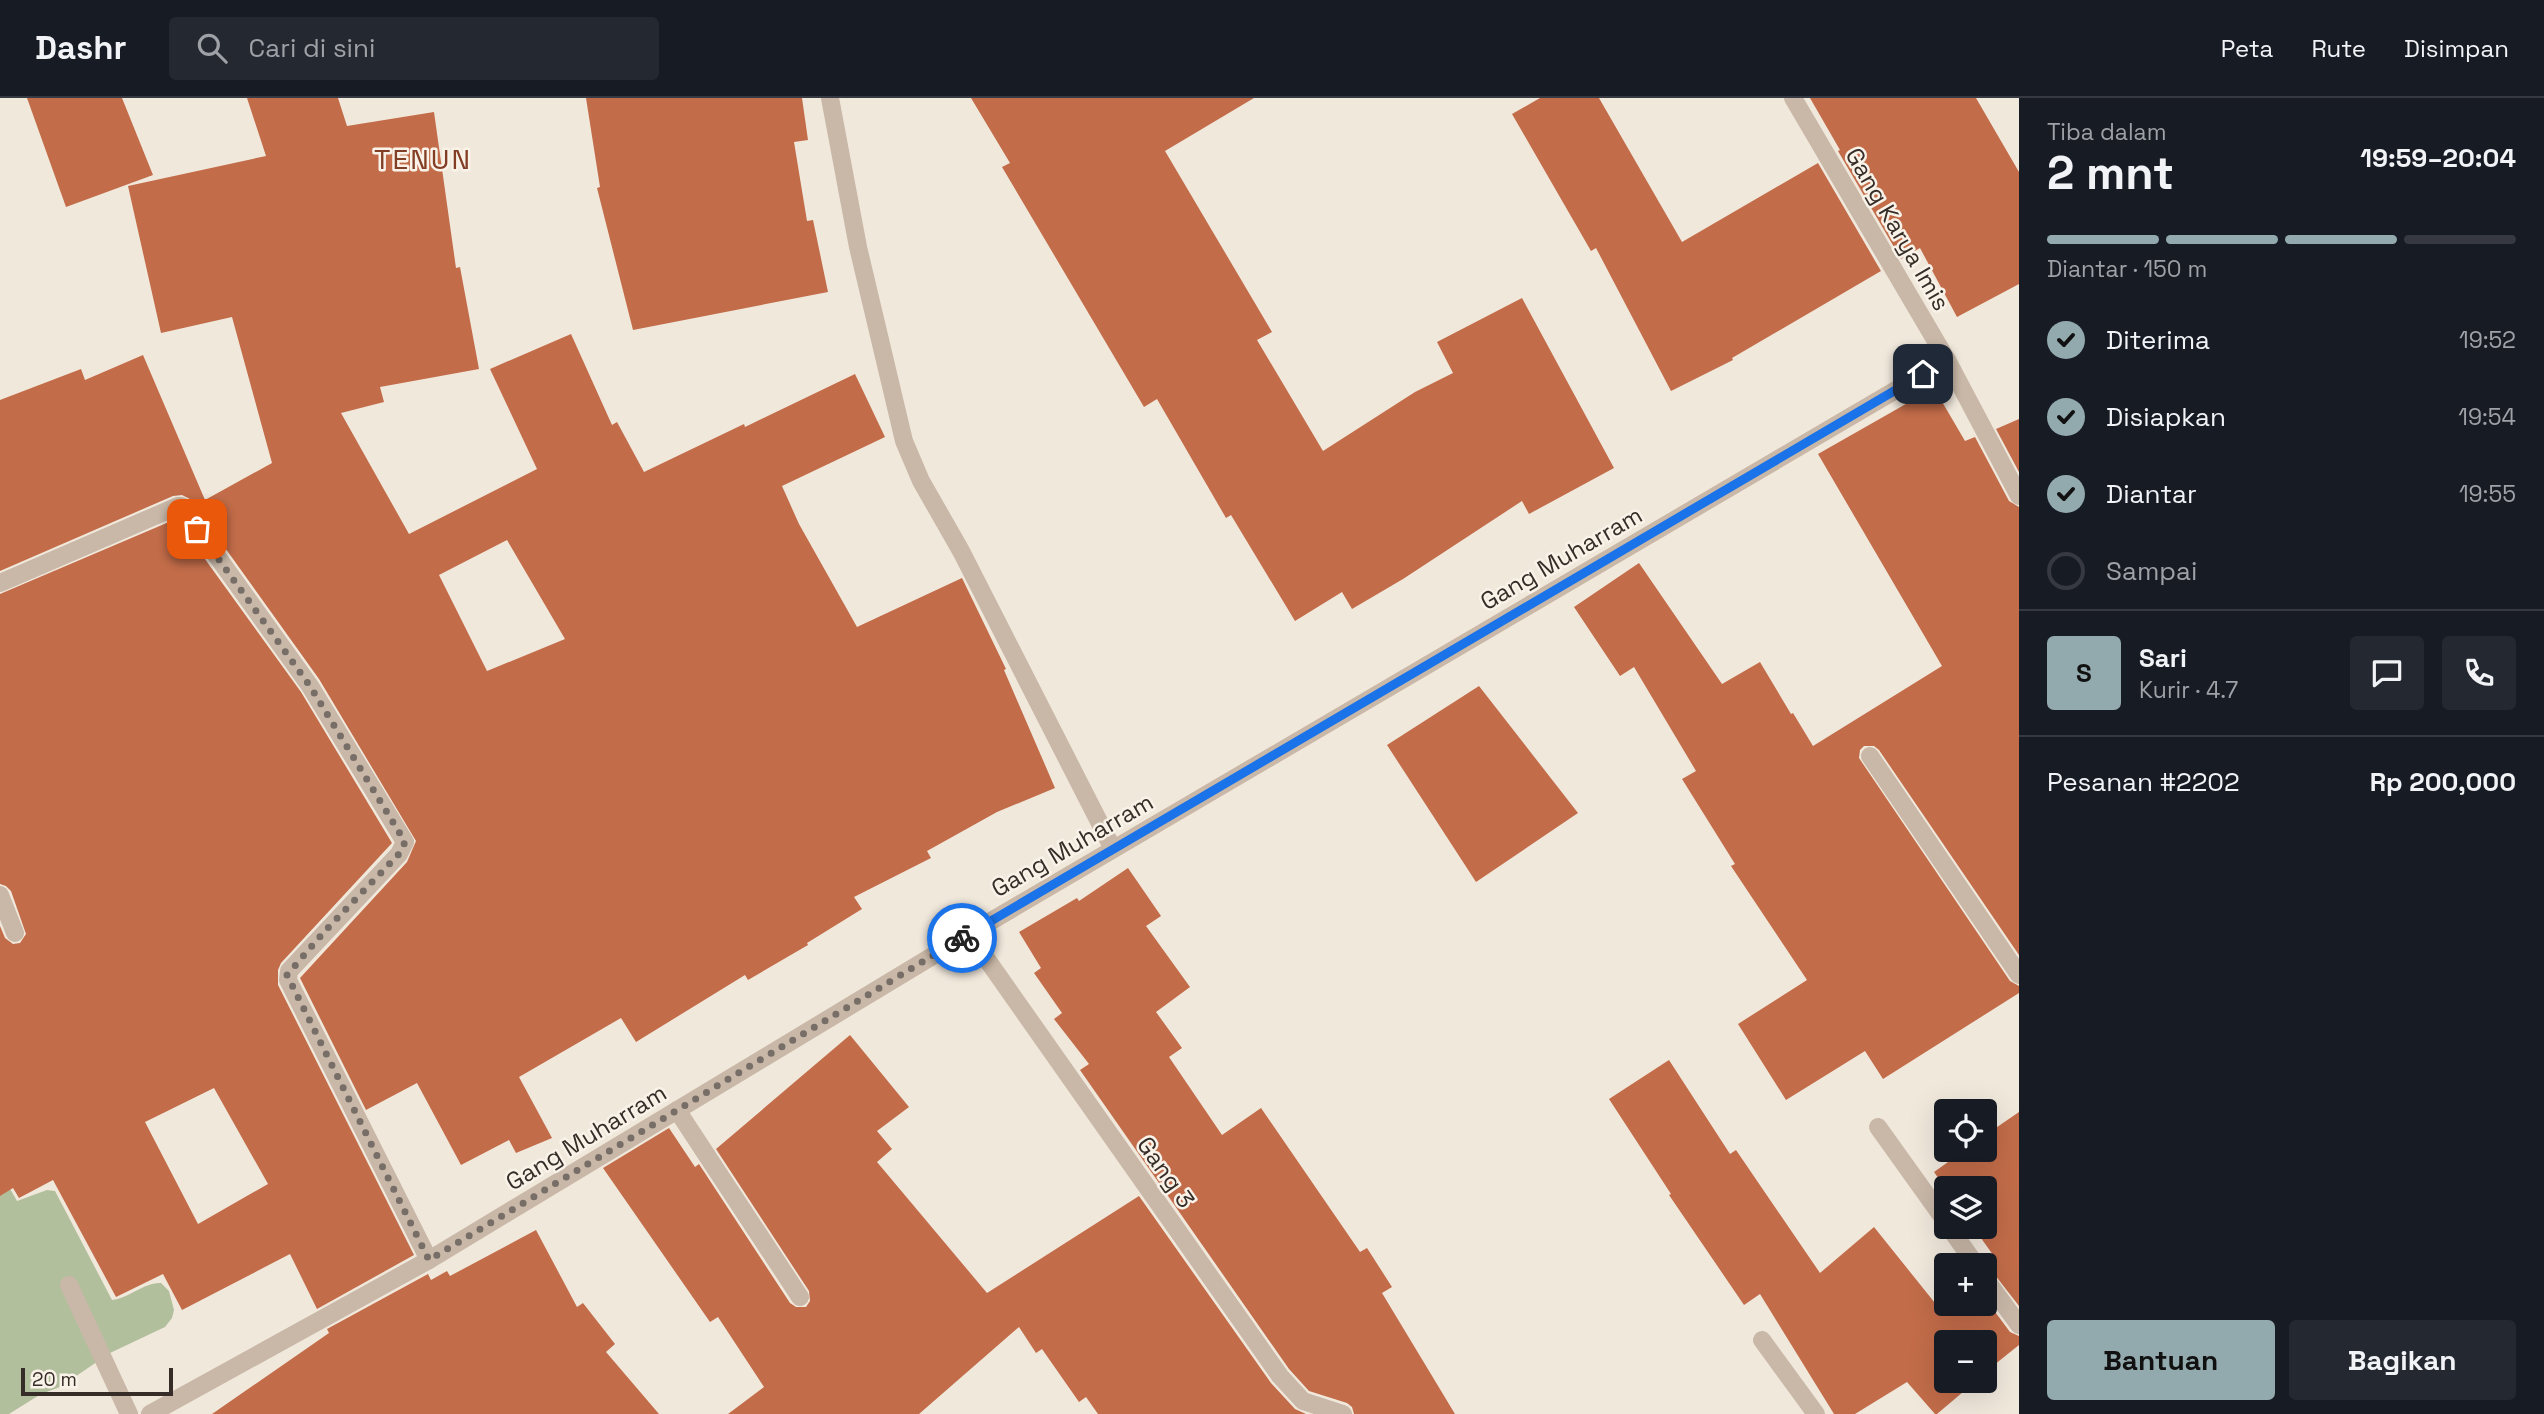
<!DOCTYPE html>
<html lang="id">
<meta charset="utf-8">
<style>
body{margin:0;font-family:"Space Grotesk",sans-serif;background:#242831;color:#f1f3f6;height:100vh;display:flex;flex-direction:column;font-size:26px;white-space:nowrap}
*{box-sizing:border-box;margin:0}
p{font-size:23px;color:#9ea1a6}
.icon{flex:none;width:38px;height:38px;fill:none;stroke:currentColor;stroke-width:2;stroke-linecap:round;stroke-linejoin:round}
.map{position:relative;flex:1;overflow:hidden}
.drawer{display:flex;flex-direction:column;background:#171b24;width:525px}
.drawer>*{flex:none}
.fabs{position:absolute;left:1934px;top:1001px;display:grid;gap:14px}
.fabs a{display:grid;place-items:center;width:63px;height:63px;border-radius:7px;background:#171b24;box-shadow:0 7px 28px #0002;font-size:35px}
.scale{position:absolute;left:21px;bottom:18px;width:152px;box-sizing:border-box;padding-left:7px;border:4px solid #362d28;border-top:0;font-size:19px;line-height:24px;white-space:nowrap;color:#362d28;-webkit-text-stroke:5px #f9f2e8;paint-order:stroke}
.pin{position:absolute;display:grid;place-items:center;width:60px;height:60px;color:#fff;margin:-30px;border-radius:14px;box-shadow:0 4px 10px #0006}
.courier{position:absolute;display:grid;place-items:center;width:70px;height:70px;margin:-35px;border:5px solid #1a73e8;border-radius:50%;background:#fff;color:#222;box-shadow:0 2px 9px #0007}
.overview em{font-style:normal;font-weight:700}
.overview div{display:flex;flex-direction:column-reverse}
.overview{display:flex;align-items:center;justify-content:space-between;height:119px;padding:0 28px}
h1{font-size:46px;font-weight:700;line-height:52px}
.bar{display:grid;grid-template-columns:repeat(4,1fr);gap:10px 7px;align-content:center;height:84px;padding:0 28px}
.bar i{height:9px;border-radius:5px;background:#363941}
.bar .selected{background:#92aaae}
.bar p{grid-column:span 4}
.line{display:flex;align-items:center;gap:18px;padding:0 28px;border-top:2px solid #363941}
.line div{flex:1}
.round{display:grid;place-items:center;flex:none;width:74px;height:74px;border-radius:7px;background:#242831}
ol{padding:0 28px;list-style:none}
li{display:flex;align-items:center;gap:21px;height:77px}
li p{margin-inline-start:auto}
li .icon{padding:7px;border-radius:50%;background:#92aaae;color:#111;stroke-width:4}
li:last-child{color:#9ea1a6}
li i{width:38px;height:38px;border:4px solid #363941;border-radius:50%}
.action{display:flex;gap:14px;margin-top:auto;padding:14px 28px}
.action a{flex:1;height:80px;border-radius:7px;background:#92aaae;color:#111;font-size:28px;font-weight:700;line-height:80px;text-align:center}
.action a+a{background:#242831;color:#f1f3f6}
header{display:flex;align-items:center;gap:42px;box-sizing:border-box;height:98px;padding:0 35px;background:#171b24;border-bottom:2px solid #363941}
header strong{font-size:33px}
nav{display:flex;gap:38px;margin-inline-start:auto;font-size:24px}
.search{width:490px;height:63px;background:#242831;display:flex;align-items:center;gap:18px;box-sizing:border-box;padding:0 24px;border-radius:7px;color:#9ea1a6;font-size:26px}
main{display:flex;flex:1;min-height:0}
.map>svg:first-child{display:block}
</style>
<header>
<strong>Dashr</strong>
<div class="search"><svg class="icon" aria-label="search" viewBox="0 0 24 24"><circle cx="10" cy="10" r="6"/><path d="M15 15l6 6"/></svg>Cari di sini</div>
<nav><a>Peta</a><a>Rute</a><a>Disimpan</a></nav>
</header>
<main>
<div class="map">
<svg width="2019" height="1316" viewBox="0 0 2019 1316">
<rect width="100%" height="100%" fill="#f1e8dc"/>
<!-- green -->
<path fill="#b2bf9c" d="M0,1073L17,1103L47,1092L55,1093L112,1202C130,1200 144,1184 161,1185L169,1193L174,1212L172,1220L165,1229L110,1255L60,1289L41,1296L9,1316H0Z"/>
<!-- building -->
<g fill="#c26c49" fill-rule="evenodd">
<polygon points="27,0 122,0 153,77 66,109"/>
<path d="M247,0H338L347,28L434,14L456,170L460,169L479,271L380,289L384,304L341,315L409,436L537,371L490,271L571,236L612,327L617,324L644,374L744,326L745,329L855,276L885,339L782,388L799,426L857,529L962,480L1006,571L1004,572L1055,690L997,714L927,753L931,760L854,799L862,811L807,845L808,847L748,882L745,877L636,944L621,920L519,979L552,1040L516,1055L509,1042L461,1067L417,985L366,1012L300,880L407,764L416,743L319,581L190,401L182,397L173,398L0,473V302L81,271L85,282L143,257L205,402L272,365L232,219L161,235L128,88L266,58ZM507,442L565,541L487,573L439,477Z"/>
<polygon points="586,0 802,0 808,42 794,44 807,123 813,122 828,194 633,232 597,90 600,89"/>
<polygon points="971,0 1254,0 1165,53 1272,234 1257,242 1323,353 1415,294 1453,275 1437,244 1522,200 1614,370 1529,416 1522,403 1403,481 1352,511 1342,494 1295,523 1231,417 1226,420 1157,301 1144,309 1002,69 1010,65"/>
<polygon points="1540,0 1599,0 1682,144 1818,65 1881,173 1732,260 1733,262 1671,293 1596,150 1591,153 1512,16"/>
<polygon points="1810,0 1976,0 2019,74 2019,186 1957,219 1920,150 1901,161 1838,53 1840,52"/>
<polygon points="1934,290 1965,343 1975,339 2009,403 2019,409 2019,857 1879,652 1874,648 1864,648 1860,652 1859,660 2010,883 2019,888 2019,895 1883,981 1865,953 1786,1002 1738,926 1807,882 1731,768 1735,766 1682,681 1696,673 1634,569 1620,578 1574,509 1639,465 1722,586 1760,564 1791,616 1793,615 1813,648 1942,568 1818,356"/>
<polygon points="2019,321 2019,374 1996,331"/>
<path d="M176,421L301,594L392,745L281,865L278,872V887L414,1157L317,1211L290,1156L182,1212L163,1176L116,1199L53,1082L19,1100L13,1090L0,1098V828L5,840L13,846L20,845L26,836L11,793L6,788L0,786V496ZM214,990L268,1086L198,1126L145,1024Z"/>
<polygon points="1479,588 1578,715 1476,784 1387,647"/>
<polygon points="1128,770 1161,818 1146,828 1190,889 1156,914 1182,950 1169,959 1222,1037 1261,1010 1360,1154 1367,1150 1392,1189 1382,1195 1455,1316 1354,1316 1352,1309 1347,1305 1309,1293 1289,1271 1080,972 1089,966 1054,921 1062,915 1034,875 1041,870 1019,834 1077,800 1079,803"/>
<polygon points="850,937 909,1009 877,1033 892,1051 877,1064 987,1195 1139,1098 1271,1285 1295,1311 1306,1316 1098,1316 1086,1299 1079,1304 1042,1251 1036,1255 1019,1229 919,1316 728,1316 764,1289 718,1219 710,1224 603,1070 669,1030 695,1069 699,1066 790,1205 796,1209 806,1209 810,1203 809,1193 716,1051"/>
<polygon points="1669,962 1730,1056 1736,1052 1820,1175 1874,1129 1939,1210 1946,1205 1984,1206 1984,1199 2010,1234 2019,1238 2019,1247 1984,1275 1984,1244 1946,1244 1946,1283 1976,1283 1937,1316 1935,1316 1907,1284 1855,1316 1834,1316 1760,1196 1744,1207 1669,1097 1671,1096 1609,1001"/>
<polygon points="2019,1014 2019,1208 1988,1168 1996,1161 1973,1129 1984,1129 1984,1090 1946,1091 1934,1074 1965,1052 1984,1052 1984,1038"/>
<polygon points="536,1132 577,1209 583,1205 615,1246 606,1254 659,1316 212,1316 329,1235 327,1231 428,1176 431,1182 447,1173 450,1178"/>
</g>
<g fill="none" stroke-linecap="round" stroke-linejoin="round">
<!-- service -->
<polyline stroke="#c9b8a8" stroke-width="18" points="969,836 1280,1278 1303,1303 1343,1316"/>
<!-- minor -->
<g stroke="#c9b8a8" stroke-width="18">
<polyline points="830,0 858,149 904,343 921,383 961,453 1113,751"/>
<polyline points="1793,0 1947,262 2019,398"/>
<polyline points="0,485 178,408 181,408 310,588 405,744 399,756 289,873 288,882 429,1162"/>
<polyline points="1870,658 2019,877"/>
<polyline points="0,797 15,835"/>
<polyline points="677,1012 800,1199"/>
<polyline points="1878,1029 1946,1124"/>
<polyline points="1949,1129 1976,1167"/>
<polyline points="1984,1179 2019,1227"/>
<polyline points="69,1187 129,1316"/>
<polyline points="1762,1242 1816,1316"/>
<polyline points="150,1316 429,1162 969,836 1947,262"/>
</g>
</g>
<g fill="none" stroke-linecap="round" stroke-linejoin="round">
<!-- done -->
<polyline stroke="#776e67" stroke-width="7" stroke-dasharray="0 12.6" points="197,431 310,588 405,744 399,756 324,834 287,877 429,1162 962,840"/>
<!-- route -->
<polyline stroke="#1a73e8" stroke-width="9" points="962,840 1923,276"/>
</g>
<g text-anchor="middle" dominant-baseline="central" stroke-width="5" stroke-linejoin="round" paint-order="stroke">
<!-- street labels -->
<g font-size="24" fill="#362d28" stroke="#f9f2e8">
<text transform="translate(1898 131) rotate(60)">Gang Karya Imis</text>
<text transform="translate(1561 460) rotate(-30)">Gang Muharram</text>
<text transform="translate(1072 747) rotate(-30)">Gang Muharram</text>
<text transform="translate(586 1039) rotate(-31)">Gang Muharram</text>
<text transform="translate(1166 1074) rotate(55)">Gang 3</text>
</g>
<!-- quarter labels -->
<g font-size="28" letter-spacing="2" fill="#823e24" stroke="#f9f2e8">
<text x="423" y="61">TENUN</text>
</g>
</g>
</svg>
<div class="fabs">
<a><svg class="icon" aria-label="locate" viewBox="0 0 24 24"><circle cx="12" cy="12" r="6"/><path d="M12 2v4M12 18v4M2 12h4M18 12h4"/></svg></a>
<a><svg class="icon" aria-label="layers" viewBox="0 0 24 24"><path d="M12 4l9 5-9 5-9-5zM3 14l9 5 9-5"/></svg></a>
<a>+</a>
<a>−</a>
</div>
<div class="scale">20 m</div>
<div class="pin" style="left:197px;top:431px;background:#ea580c"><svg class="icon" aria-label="bag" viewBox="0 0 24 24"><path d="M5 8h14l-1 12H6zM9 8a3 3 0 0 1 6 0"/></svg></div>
<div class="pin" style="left:1923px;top:276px;background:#1f2937"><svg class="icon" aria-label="home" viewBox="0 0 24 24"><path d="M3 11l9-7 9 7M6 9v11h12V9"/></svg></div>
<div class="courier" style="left:962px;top:840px"><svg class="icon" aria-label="bike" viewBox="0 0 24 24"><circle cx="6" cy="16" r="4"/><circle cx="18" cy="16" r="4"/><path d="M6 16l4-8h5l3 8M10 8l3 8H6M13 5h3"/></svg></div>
</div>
<section class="drawer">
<div class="overview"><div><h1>2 mnt</h1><p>Tiba dalam</p></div><em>19:59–20:04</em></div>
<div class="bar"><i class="selected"></i><i class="selected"></i><i class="selected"></i><i></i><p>Diantar · 150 m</p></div>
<ol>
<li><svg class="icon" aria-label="check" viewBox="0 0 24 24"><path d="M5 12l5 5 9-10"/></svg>Diterima<p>19:52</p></li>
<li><svg class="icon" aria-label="check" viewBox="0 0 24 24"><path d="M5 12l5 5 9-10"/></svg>Disiapkan<p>19:54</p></li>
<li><svg class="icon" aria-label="check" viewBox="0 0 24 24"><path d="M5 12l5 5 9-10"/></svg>Diantar<p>19:55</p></li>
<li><i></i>Sampai</li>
</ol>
<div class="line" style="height:126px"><b class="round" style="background:#92aaae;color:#111">S</b><div><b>Sari</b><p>Kurir · 4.7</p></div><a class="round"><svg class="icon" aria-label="chat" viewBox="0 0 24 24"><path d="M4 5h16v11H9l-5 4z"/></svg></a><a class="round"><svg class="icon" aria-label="phone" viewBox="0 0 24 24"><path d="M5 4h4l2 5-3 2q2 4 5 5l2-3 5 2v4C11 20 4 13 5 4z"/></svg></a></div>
<div class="line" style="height:91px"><div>Pesanan #2202</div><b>Rp 200,000</b></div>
<div class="action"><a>Bantuan</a><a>Bagikan</a></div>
</section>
</main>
